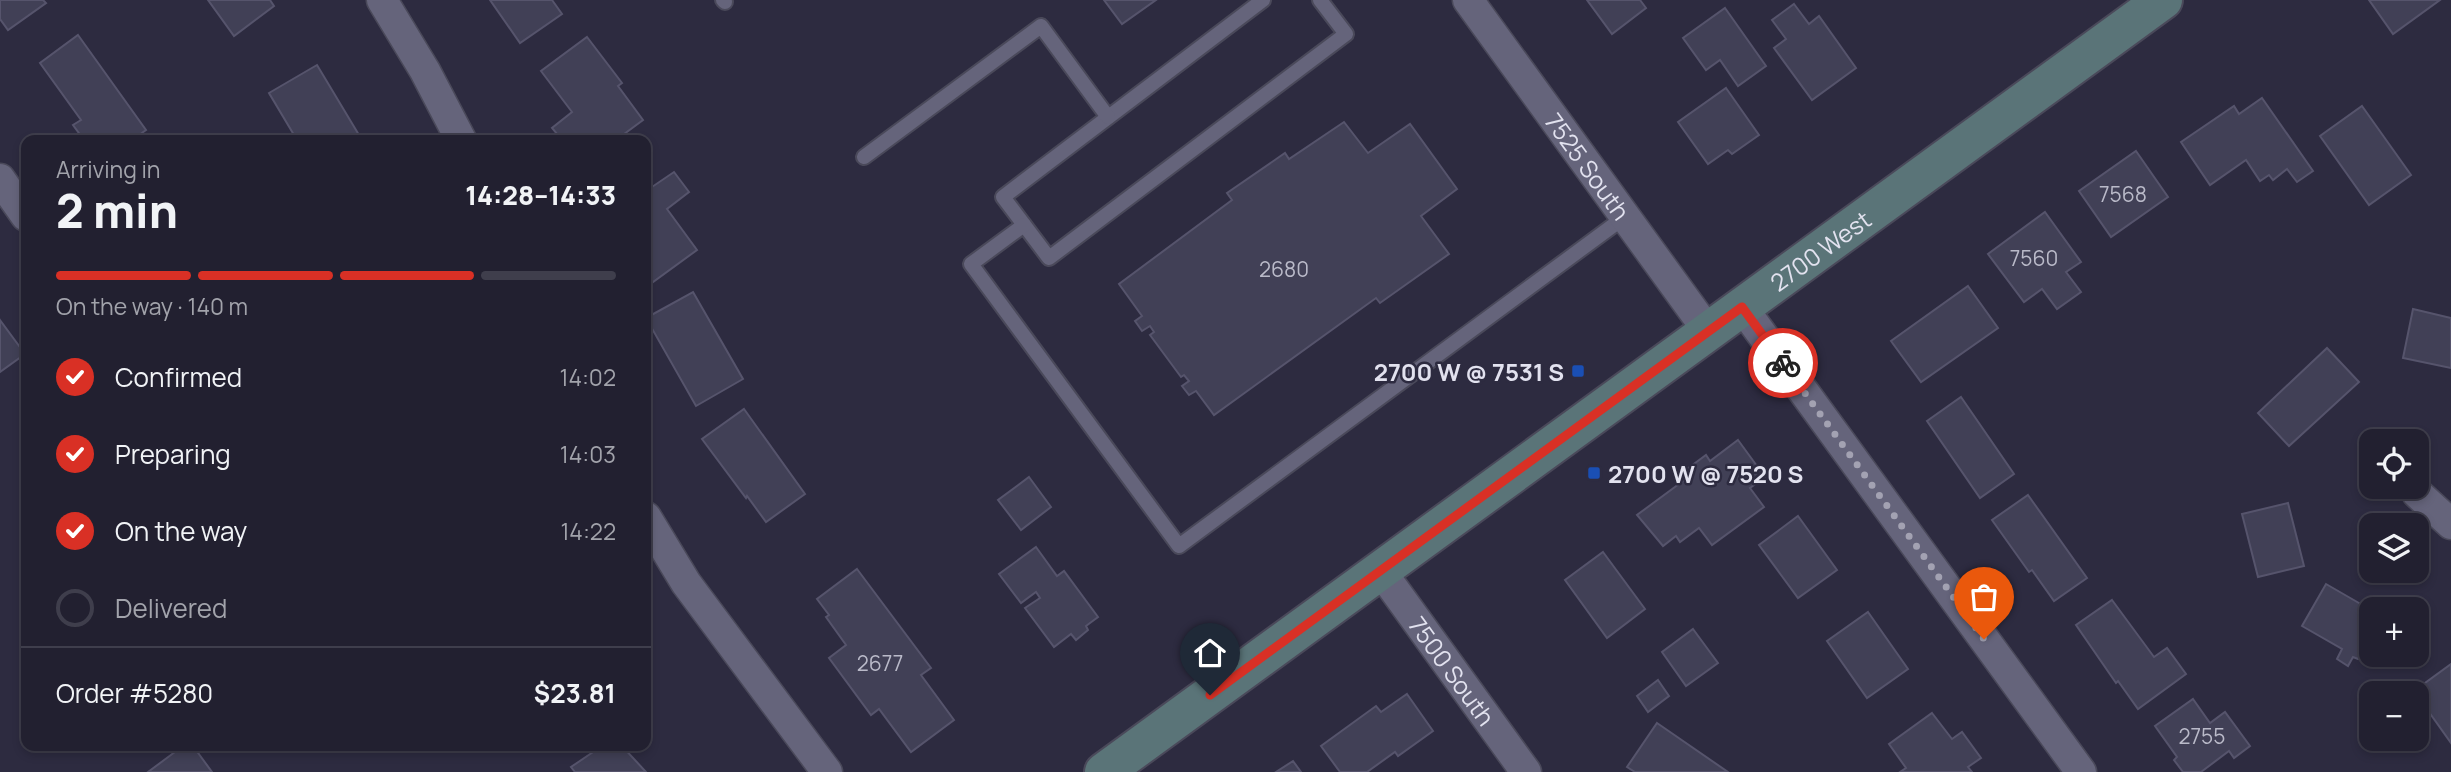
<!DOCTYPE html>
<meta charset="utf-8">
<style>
body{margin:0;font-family:Manrope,sans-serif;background:#2a2838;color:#f1f3f6;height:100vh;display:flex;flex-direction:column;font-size:26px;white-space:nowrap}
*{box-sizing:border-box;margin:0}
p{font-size:23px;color:#a2a3ab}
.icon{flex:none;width:38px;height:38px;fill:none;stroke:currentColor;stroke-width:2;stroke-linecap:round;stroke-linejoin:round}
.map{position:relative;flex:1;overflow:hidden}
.panel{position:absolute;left:21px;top:135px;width:630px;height:616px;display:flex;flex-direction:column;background:#222030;border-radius:14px;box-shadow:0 4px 10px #0003,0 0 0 2px #3f3e4c}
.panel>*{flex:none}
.buttons{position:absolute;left:2359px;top:429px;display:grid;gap:14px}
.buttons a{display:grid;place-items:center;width:70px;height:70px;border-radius:14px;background:#222030;box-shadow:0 4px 10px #0003,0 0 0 2px #3f3e4c;font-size:35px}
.pin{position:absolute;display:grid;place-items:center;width:60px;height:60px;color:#fff;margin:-72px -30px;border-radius:50% 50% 50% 0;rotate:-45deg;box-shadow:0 0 7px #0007}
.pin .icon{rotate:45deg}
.courier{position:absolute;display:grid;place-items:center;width:70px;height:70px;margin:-35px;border:5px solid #d93025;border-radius:50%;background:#fff;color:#222;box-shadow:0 2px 9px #0007}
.head em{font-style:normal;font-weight:800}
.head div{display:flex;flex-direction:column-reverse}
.head{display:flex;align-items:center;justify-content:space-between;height:119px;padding:0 35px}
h1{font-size:46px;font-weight:800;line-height:52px}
.bar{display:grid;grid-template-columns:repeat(4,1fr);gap:10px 7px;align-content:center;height:84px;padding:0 35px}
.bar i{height:9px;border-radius:5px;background:#3f3e4c}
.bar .active{background:#d93025}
.bar p{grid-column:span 4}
.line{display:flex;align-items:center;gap:18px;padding:0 35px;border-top:2px solid #3f3e4c}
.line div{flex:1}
ol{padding:0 35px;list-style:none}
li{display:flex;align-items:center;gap:21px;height:77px}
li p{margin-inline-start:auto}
li .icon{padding:7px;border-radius:50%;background:#d93025;color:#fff;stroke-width:4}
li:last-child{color:#a2a3ab}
li i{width:38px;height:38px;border:4px solid #3f3e4c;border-radius:50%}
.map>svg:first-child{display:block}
</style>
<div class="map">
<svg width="2451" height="772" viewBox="0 0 2451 772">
<rect width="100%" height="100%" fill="#2d2b40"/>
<!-- building -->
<g fill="#414056" stroke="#56546c" stroke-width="2">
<polygon points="0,0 43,0 46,3 8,30 0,19"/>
<polygon points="208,0 270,0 274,6 234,36"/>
<polygon points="490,0 552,0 562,14 520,43"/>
<polygon points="1104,0 1156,0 1122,24"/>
<polygon points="1587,0 1640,0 1646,8 1612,34"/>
<polygon points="2369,0 2440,0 2393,34"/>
<polygon points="1794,4 1809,24 1819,16 1856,68 1812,100 1774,48 1786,39 1772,20"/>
<polygon points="1725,8 1766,66 1738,86 1720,60 1706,70 1683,38"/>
<polygon points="78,35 146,130 132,140 84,140 73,125 81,120 40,63"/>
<polygon points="587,37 622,83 618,86 643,120 616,140 562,140 552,128 572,112 541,71"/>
<polygon points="317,65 362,140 297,140 269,93"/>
<polygon points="1726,88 1759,135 1732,154 1728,150 1708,164 1678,122"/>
<polygon points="2262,98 2313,171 2297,182 2287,169 2273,180 2269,175 2260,181 2246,160 2210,185 2181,142 2234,106 2239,114"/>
<polygon points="2362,106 2411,175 2369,205 2320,136"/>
<polygon points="1344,122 1368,153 1410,124 1457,189 1421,216 1449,254 1380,303 1376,298 1214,415 1196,391 1189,395 1182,386 1189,381 1184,375 1181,377 1150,335 1154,332 1150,326 1142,331 1135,321 1142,316 1119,284 1232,200 1227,193 1285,153 1289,159"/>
<polygon points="2136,151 2168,197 2111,237 2079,191"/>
<polygon points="674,172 689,192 667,209 697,250 653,282 646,272 646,179 652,187"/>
<polygon points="2045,212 2081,262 2066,272 2081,292 2057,309 2042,289 2024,302 1988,254"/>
<polygon points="1968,286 1998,328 1921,382 1891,341"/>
<polygon points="693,292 743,379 696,406 646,318"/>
<polygon points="2413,309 2451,318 2451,368 2403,358"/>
<polygon points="0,320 25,354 0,372"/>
<polygon points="2327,348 2359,382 2289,446 2258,413"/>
<polygon points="1961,397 2014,474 1980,498 1927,421"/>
<polygon points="744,409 805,494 766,522 747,496 746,498 702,439"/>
<polygon points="1738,440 1765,477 1750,488 1764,507 1712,545 1699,528 1680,542 1676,536 1663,546 1637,515 1683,481 1679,475 1706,455 1710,461"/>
<polygon points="1029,477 1051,507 1021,530 998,500"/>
<polygon points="2028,495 2087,578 2054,601 2032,570 2029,572 1992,520"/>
<polygon points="2288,503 2304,566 2258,577 2242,514"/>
<polygon points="1798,516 1837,570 1798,598 1759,545"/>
<polygon points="1036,547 1057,576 1064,571 1098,617 1086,626 1088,630 1076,640 1071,634 1054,647 1025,608 1040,598 1036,592 1021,603 999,574"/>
<polygon points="1603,552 1645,609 1607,638 1565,580"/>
<polygon points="857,569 931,668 921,675 954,720 911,752 879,709 871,715 829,658 846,645 826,617 829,615 817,599"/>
<polygon points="2326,584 2371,610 2371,636 2358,659 2353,657 2348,666 2337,659 2342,649 2302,626"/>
<polygon points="2112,600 2154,657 2167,648 2186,674 2138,709 2118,681 2116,683 2076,625"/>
<polygon points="1868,612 1908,669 1867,698 1827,641"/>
<polygon points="1693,629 1718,663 1686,686 1662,652"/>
<polygon points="2451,664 2451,743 2414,691"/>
<polygon points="1658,680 1669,696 1648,712 1637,696"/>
<polygon points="1407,694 1433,731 1398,756 1395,752 1367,772 1340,772 1321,746 1376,706 1381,712"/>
<polygon points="2193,699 2210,723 2225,712 2250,746 2234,758 2229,751 2201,772 2183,772 2174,760 2177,757 2155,726"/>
<polygon points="1932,713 1952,739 1962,732 1981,758 1968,767 1972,772 1900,772 1906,768 1889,744"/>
<polygon points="1657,723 1728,772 1635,772 1627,767"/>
<polygon points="183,746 193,746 212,772 148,772"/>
<polygon points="602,746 622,746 646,772 575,772 571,767"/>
<polygon points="1293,761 1301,772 1276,772"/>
</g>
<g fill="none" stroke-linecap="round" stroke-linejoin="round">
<!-- lane casing -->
<g stroke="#4a495a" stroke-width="18">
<g id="lane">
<polyline points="723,0 725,2"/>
<polyline points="1263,0 1003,197 1049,258 1346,34 1320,0"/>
<polyline points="864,157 1041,26 1108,117"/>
<polyline points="1024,225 971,264 1179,546 1626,216"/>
</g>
</g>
<!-- street casing -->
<g stroke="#4a495a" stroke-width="33">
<g id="street">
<polyline points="382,0 425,71 461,140"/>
<path id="s1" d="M1468,0L1708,331"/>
<polyline points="0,179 26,216"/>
<polyline points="1742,307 2081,772"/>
<polyline points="2417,493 2451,524"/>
<polyline points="646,517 686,583 827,772"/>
<path id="s2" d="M1380,570L1526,772"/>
</g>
</g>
<!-- secondary casing -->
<g stroke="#4a495a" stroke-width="42">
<g id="secondary">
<path id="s3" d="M1104,772L2163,0"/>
</g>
</g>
<!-- lane -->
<use href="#lane" stroke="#65647b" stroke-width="14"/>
<!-- street -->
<use href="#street" stroke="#65647b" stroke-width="30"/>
<!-- secondary -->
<use href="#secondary" stroke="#5a7478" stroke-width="38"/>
</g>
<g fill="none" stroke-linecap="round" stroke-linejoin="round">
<!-- done -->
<polyline stroke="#a3a2b2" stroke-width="7" stroke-dasharray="0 12.6" points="1783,363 1984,639"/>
<!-- route -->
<polyline stroke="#d93025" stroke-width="9" points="1210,695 1742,307 1783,363"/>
</g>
<!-- markers -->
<g fill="#1a4fb4" stroke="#2d2b40" stroke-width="2.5">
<rect x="1571" y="364" width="14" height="14" rx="3.5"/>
<rect x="1587" y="466" width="14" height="14" rx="3.5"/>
</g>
<g text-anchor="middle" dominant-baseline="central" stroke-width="5" stroke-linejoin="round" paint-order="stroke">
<!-- number labels -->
<g font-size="21" fill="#babac9">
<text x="2123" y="194">7568</text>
<text x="2034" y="258">7560</text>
<text x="1284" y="269">2680</text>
<text x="880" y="663">2677</text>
<text x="2202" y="736">2755</text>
</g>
<!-- street labels -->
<g font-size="24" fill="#e2e2ef" stroke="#2d2b40">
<text stroke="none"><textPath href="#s1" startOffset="205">7525 South</textPath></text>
<text stroke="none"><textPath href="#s3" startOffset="886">2700 West</textPath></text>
<text stroke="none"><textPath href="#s2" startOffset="124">7500 South</textPath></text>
</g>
<!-- poi labels -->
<g font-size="24" font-weight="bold" fill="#e2e2ef" stroke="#2d2b40" text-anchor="end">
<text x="1564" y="371">2700 W @ 7531 S</text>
<text x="1608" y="473" text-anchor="start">2700 W @ 7520 S</text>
</g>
</g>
</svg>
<div class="buttons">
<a><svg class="icon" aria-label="locate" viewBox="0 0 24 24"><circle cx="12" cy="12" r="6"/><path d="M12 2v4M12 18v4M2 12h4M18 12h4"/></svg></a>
<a><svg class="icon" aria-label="layers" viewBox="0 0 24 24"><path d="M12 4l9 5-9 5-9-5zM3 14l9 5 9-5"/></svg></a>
<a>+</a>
<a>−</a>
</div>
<div class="pin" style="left:1984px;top:639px;background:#ea580c"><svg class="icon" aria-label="bag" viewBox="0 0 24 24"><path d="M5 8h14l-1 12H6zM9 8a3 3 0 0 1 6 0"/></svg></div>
<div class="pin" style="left:1210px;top:695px;background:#1f2937"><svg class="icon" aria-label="home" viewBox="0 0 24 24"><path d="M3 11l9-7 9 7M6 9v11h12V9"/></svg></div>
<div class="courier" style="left:1783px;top:363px"><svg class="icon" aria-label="bike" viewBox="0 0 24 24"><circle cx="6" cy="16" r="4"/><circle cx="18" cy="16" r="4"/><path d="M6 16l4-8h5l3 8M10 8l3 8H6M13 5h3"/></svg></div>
<section class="panel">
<div class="head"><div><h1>2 min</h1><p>Arriving in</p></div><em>14:28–14:33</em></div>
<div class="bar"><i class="active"></i><i class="active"></i><i class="active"></i><i></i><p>On the way · 140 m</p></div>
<ol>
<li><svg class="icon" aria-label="check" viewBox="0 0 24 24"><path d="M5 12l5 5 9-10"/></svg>Confirmed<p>14:02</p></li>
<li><svg class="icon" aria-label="check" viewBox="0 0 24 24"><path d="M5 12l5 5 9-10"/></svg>Preparing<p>14:03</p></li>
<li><svg class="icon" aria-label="check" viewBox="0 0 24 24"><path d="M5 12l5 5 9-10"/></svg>On the way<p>14:22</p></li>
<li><i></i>Delivered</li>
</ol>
<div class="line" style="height:91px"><div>Order #5280</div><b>$23.81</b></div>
</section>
</div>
